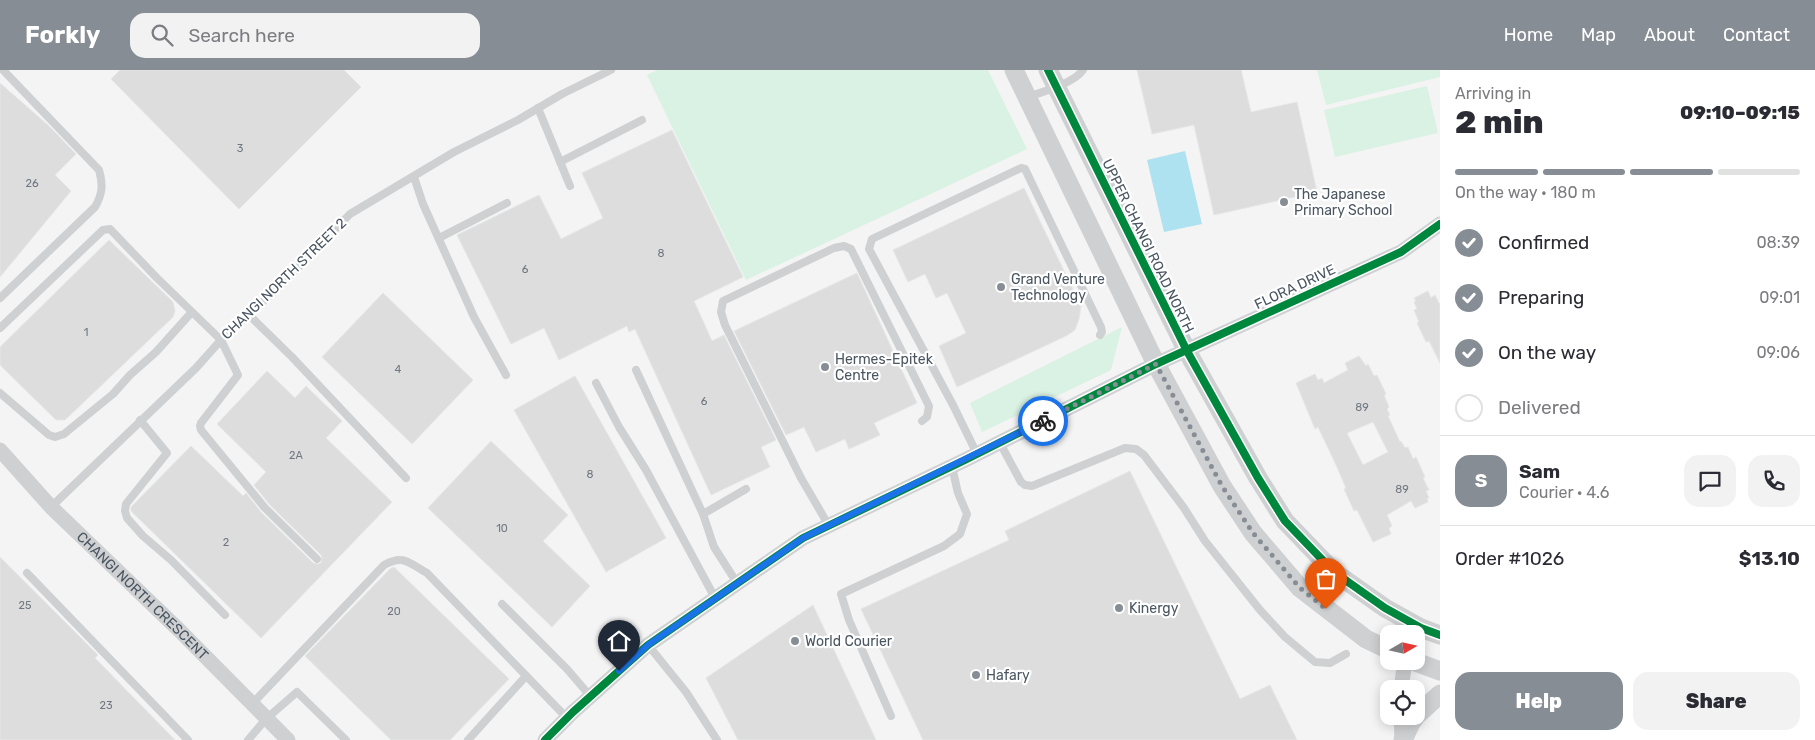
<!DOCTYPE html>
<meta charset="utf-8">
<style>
body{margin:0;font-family:Rubik,sans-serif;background:#f2f2f3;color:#2b2b33;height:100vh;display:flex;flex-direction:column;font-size:19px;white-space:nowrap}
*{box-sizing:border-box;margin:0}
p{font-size:16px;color:#7c7c81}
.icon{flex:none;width:28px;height:28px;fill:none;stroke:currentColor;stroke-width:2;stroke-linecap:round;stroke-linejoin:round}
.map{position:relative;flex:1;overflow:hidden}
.details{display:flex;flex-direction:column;background:#fff;width:375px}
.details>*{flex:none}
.needle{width:32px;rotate:81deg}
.buttons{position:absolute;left:1380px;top:555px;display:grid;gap:10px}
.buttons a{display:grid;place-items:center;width:45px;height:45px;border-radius:10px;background:#fff;box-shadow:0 2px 12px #0003;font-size:25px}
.pin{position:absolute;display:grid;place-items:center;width:42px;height:42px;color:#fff;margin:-51px -21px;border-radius:50% 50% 50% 0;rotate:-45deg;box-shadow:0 0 5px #0007}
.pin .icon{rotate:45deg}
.courier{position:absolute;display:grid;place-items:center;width:50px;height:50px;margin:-25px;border:4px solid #1a73e8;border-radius:50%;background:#fff;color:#222;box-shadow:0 1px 6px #0007}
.overview em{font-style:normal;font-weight:800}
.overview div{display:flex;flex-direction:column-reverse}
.overview{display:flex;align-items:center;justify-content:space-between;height:85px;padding:0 15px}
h1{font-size:32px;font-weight:800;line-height:38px}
.bar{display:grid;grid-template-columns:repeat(4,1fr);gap:8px 5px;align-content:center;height:60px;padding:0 15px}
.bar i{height:6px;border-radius:4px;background:#e1e1e2}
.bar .selected{background:#868d94}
.bar p{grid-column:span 4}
.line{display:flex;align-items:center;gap:12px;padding:0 15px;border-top:1px solid #e1e1e2}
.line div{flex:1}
.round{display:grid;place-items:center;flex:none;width:52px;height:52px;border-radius:15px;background:#f2f2f3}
ol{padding:0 15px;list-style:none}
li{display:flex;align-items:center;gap:15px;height:55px}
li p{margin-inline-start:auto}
li .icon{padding:5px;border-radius:50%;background:#868d94;color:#fff;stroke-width:4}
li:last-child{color:#7c7c81}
li i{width:28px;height:28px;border:2px solid #e1e1e2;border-radius:50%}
.button{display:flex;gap:10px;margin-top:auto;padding:10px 15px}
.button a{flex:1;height:58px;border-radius:15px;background:#868d94;color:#fff;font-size:20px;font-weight:800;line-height:58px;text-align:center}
.button a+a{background:#f2f2f3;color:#2b2b33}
header{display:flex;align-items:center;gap:30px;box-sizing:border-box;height:70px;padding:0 25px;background:#868d94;color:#fff}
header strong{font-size:24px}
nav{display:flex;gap:28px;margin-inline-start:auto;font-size:18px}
.search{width:350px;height:45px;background:#f2f2f3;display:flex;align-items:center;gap:12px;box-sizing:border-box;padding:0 18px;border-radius:15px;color:#7c7c81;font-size:19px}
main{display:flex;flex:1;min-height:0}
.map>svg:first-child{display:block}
</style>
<header>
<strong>Forkly</strong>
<div class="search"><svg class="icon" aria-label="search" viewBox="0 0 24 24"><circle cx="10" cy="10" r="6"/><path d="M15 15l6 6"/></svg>Search here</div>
<nav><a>Home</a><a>Map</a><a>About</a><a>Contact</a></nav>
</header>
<main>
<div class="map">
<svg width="1440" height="670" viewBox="0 0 1440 670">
<rect width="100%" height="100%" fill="#f4f4f4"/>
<!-- green -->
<g fill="#d9f2e3">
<polygon points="657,0 988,0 1027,79 746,210 647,5"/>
<polygon points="1317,0 1440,0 1440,7 1326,35"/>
<polygon points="1427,16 1438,63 1335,87 1324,40"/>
<polygon points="1122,257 1111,300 982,362 970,333"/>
</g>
<!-- water -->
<polygon fill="#aee2f0" points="1185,81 1202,154 1164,162 1147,90"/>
<!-- building -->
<g fill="#ddddde" stroke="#e5e6e7" fill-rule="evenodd">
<polygon points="120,0 344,0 361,17 239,139 111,9"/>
<polygon points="1137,0 1241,0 1251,42 1297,32 1317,122 1214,145 1194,55 1152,64"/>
<polygon points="0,13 49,56 76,84 55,105 71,121 0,207"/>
<polygon points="672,60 743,207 694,231 712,271 724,265 776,370 761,377 770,397 711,425 635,259 629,262 627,256 559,290 544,258 511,274 457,165 539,125 561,169 603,148 582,103"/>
<polygon points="1024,118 1081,236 1079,249 1075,260 1066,266 957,317 939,276 966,263 947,223 936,228 925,204 908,212 893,180"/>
<polygon points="109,170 173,232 175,241 173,247 65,350 56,350 0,295 0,277"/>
<polygon points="857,203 917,333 874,353 880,365 849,379 845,369 816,382 804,357 786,365 734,261"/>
<polygon points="1428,221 1431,228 1435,225 1440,235 1440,293 1429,271 1426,272 1417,253 1419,252 1414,240 1417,239 1414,232 1416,231 1414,228"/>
<polygon points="383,223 473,310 412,374 322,287"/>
<path d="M1359,286L1366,296L1368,294L1374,306L1377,305L1386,324L1384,325L1389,337L1387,339L1390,345L1388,346L1400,372L1401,371L1405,378L1408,377L1413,389L1416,387L1425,407L1423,408L1429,420L1426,421L1429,428H1427L1428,432L1415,438L1411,431L1387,445L1392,456L1389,458L1391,464L1373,472L1357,440L1354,441L1344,419L1346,418L1336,395L1318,357L1315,359L1296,313L1315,304L1318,310L1322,308L1324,313L1348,300L1345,293ZM1373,352L1388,382L1363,395L1347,363Z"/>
<polygon points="267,301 295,328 306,316 342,351 326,368 392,432 261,568 131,441 131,437 191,376 243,426 246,423 261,442 313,493 318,494 321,493 322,488 321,485 269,434 254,415 266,402 217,354"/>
<polygon points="575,306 666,468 606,502 514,340"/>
<polygon points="491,371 568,445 543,471 590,516 552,557 428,438"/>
<polygon points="1130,401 1240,629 1270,615 1297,670 923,670 861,539 1009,470 1005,461"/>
<polygon points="0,487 98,585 95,588 175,670 0,670"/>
<polygon points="394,497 509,609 450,670 391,670 305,586 390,499"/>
<polygon points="813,535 876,670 738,670 706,608"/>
</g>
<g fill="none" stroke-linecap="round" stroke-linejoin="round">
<!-- service -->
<g stroke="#ced0d2" stroke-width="8">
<path d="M1027,27C1043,22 1074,13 1083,0"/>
<polyline points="538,38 570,116"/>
<polyline points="560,92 642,50"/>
<polyline points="414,107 423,134 474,247 506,305"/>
<polyline points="439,168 507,133"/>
<path d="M0,228L95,137C103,123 103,114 99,100L3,0"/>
<polyline points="248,244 292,287 406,408"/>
<polyline points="0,258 103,160 110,159 156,207 221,270 238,305 201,353 200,356 201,360 265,438 317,489"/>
<polyline points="636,300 703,444"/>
<polyline points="596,313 619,357 646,400 715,528"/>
<polyline points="0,323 49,365 55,367 64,364 113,324 130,305 156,282 191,243"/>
<polyline points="140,350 167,383 126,434 125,441 127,448 143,466 171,490 225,545"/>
<polyline points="1000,373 1021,412 1025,415 1032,416 1125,378 1136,379 1144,385 1184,438 1205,471 1260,540 1285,567 1315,592 1330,593 1346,584"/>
<polyline points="977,384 953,335 869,179 872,169 1021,98 1025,99 1101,257 1102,262 1100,265"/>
<polyline points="51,437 196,298 221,270 277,219 350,144 454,82 518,50 562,24 611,0"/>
<polyline points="829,456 801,408 725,255 721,242 723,231 834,178 844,176 851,179 929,336 927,347 922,351"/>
<polyline points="27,503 188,670"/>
<polyline points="737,513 714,477 703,444 746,419"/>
<polyline points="502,534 567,599 591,627"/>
<polyline points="648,575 686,622 717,670"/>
<path d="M251,635L384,495C404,484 409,493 427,503L567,648"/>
<polyline points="891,646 849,550 841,524 944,476 960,464 967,444 958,423 952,397"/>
<polyline points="248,670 266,649 297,622 346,670"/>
<polyline points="468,670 526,606"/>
</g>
<!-- minor -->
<g stroke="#ced0d2" stroke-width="15">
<path id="s1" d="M0,380L51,437L179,560L288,670"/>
<polyline points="1401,619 1405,591"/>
<polyline points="1401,646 1402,670"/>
<polyline points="545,670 573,642 648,575 803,468 965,390 1156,294 1401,182 1440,154"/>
</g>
<!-- tertiary -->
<g stroke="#ced0d2" stroke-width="19">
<polyline points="1014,0 1156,294 1222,416 1253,463 1300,518 1366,569 1389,580"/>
<polyline points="1048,0 1187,281 1258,408 1285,451 1334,502 1385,538 1421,558 1440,565"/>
<polyline points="1413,591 1440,601"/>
<polyline points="1416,646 1440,624"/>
<polyline points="1403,670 1411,653 1416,646"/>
</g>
<!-- cycleway casing -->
<g stroke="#fff" stroke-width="11">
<g id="cycleway">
<polyline points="1048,0 1187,281 1258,408 1285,451 1334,502 1385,538 1421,558 1440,565"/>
<polyline points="545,670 573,642 648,575 803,468 965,390 1156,294 1401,182 1440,154"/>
</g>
</g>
<!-- cycleway -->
<use href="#cycleway" stroke="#00873e" stroke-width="8"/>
</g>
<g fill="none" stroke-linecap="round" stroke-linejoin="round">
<!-- done -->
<polyline stroke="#868d94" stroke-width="5" stroke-dasharray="0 9" points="1043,351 1156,294 1222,416 1253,463 1300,518 1326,539"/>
<!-- route -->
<polyline stroke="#1a73e8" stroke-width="6" points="619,601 648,575 803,468 1043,351"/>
</g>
<!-- markers -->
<g fill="#868d94" stroke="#fff" stroke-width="2">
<circle cx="1284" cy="132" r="5"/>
<circle cx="1001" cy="217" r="5"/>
<circle cx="825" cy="297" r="5"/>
<circle cx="1119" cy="538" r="5"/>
<circle cx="795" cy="571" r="5"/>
<circle cx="976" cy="605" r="5"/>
</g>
<g text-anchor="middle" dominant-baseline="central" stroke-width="4.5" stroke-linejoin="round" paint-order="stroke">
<!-- number labels -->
<g font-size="11" fill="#707881">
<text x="240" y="78">3</text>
<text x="32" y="113">26</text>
<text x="661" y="183">8</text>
<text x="525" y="199">6</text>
<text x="86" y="262">1</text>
<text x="398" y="299">4</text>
<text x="704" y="331">6</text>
<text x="1362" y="337">89</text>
<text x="296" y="385">2A</text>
<text x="590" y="404">8</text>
<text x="1402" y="419">89</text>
<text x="502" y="458">10</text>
<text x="226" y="472">2</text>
<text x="25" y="535">25</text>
<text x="394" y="541">20</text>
<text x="106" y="635">23</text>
</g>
<!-- poi labels -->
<g font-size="14" fill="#4a5661" stroke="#fff" text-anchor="start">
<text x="1294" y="124">The Japanese<tspan x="1294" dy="16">Primary School</tspan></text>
<text x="1011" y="209">Grand Venture<tspan x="1011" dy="16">Technology</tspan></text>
<text x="835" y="289">Hermes-Epitek<tspan x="835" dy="16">Centre</tspan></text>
<text x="1129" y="538">Kinergy</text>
<text x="805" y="571">World Courier</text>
<text x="986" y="605">Hafary</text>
</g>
<!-- street labels -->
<g font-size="14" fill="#4a5661" stroke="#fff">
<text transform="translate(1148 176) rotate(64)">UPPER CHANGI ROAD NORTH</text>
<text transform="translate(284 209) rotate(-44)">CHANGI NORTH STREET 2</text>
<text transform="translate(1295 217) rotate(-25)">FLORA DRIVE</text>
<text stroke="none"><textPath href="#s1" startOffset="204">CHANGI NORTH CRESCENT</textPath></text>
</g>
</g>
</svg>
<div class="buttons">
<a><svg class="needle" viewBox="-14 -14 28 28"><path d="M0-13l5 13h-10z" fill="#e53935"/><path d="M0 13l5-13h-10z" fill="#7c7c81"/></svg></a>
<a><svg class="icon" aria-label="locate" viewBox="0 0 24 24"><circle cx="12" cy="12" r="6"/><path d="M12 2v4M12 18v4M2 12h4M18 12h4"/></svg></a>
</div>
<div class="pin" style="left:1326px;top:539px;background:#ea580c"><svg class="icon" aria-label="bag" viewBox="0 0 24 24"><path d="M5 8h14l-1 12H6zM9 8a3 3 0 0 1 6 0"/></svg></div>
<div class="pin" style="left:619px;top:601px;background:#1f2937"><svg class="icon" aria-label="home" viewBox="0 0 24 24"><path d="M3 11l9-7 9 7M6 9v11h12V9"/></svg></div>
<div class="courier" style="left:1043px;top:351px"><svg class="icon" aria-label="bike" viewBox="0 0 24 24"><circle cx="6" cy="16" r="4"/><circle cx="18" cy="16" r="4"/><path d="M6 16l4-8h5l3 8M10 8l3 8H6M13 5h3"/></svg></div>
</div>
<section class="details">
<div class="overview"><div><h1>2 min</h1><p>Arriving in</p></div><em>09:10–09:15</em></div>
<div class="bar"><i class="selected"></i><i class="selected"></i><i class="selected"></i><i></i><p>On the way · 180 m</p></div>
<ol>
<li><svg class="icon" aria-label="check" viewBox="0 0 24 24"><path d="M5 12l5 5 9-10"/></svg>Confirmed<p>08:39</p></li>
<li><svg class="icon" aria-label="check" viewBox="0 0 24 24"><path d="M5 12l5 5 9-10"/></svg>Preparing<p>09:01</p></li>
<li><svg class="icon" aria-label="check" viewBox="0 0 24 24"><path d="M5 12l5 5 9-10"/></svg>On the way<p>09:06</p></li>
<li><i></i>Delivered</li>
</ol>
<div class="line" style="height:90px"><b class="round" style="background:#868d94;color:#fff">S</b><div><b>Sam</b><p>Courier · 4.6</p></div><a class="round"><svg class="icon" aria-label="chat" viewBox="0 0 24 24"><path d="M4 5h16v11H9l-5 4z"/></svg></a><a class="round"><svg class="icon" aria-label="phone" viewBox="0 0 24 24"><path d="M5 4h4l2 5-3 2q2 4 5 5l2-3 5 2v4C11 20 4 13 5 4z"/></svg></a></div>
<div class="line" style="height:65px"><div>Order #1026</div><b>$13.10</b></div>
<div class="button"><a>Help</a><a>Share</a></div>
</section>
</main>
